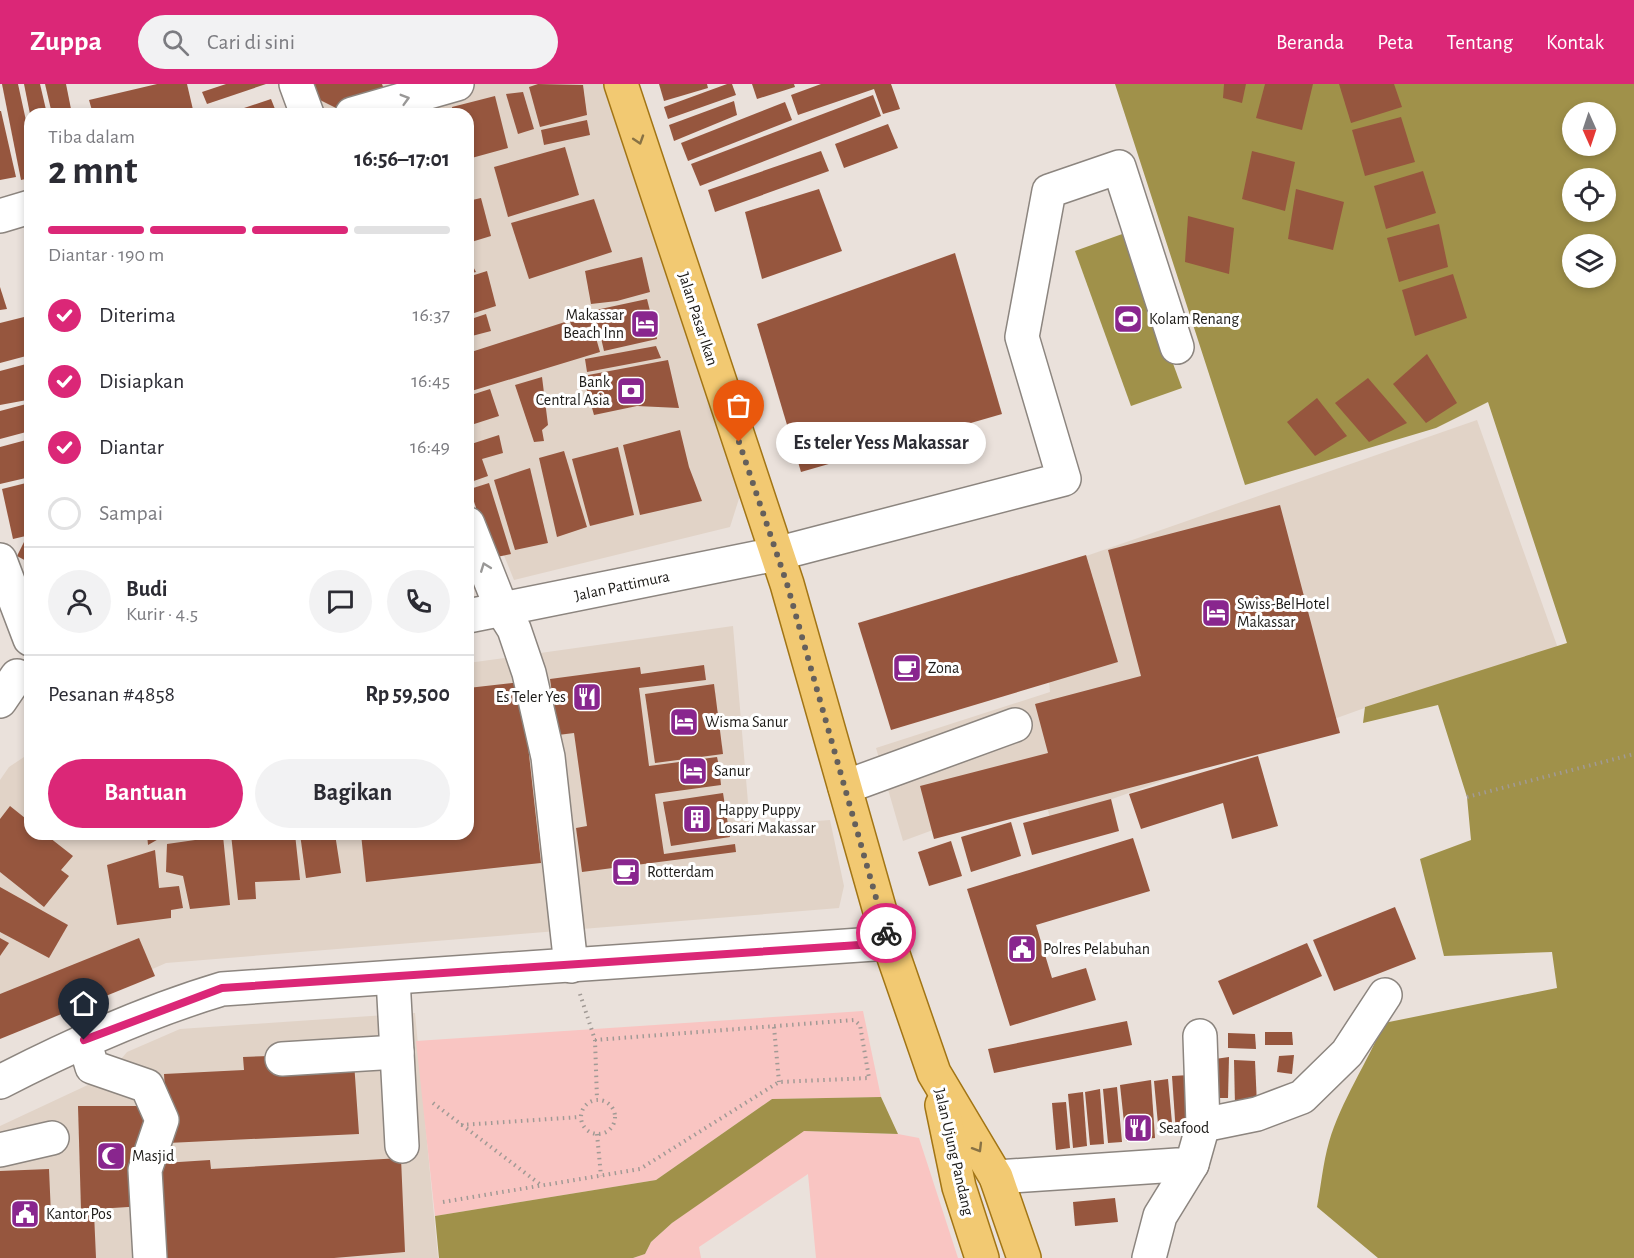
<!DOCTYPE html>
<html lang="id">
<meta charset="utf-8">
<style>
body{margin:0;font-family:"Alegreya Sans",sans-serif;background:#f2f2f3;color:#2b2b33;height:100vh;display:flex;flex-direction:column;font-size:22px;white-space:nowrap}
*{box-sizing:border-box;margin:0}
p{font-size:20px;color:#7c7c81}
.icon{flex:none;width:33px;height:33px;fill:none;stroke:currentColor;stroke-width:2;stroke-linecap:round;stroke-linejoin:round}
.map{position:relative;flex:1;overflow:hidden}
.sheet{position:absolute;left:24px;top:24px;width:450px;height:732px;display:flex;flex-direction:column;background:#fff;border-radius:18px;box-shadow:0 3px 9px #0003}
.sheet>*{flex:none}
.needle{width:39px;rotate:177deg}
.buttons{position:absolute;left:1562px;top:18px;display:grid;gap:12px}
.buttons a{display:grid;place-items:center;width:54px;height:54px;border-radius:50%;background:#fff;box-shadow:0 3px 9px #0003;font-size:30px}
.pin{position:absolute;display:grid;place-items:center;width:51px;height:51px;color:#fff;margin:-62px -26px;border-radius:50% 50% 50% 0;rotate:-45deg;box-shadow:0 0 6px #0007}
.pin .icon{rotate:45deg}
.courier{position:absolute;display:grid;place-items:center;width:60px;height:60px;margin:-30px;border:4px solid #db2777;border-radius:50%;background:#fff;color:#222;box-shadow:0 2px 8px #0007}
.bubble{position:absolute;height:42px;border-radius:21px;background:#fff;box-shadow:0 3px 9px #0003;font-size:20px;font-weight:600;line-height:42px;text-align:center}
.headline em{font-style:normal;font-weight:600}
.headline div{display:flex;flex-direction:column-reverse}
.headline{display:flex;align-items:center;justify-content:space-between;height:102px;padding:0 24px}
h1{font-size:39px;font-weight:600;line-height:45px}
.bar{display:grid;grid-template-columns:repeat(4,1fr);gap:9px 6px;align-content:center;height:72px;padding:0 24px}
.bar i{height:8px;border-radius:4px;background:#e1e1e2}
.bar .current{background:#db2777}
.bar p{grid-column:span 4}
.line{display:flex;align-items:center;gap:15px;padding:0 24px;border-top:2px solid #e1e1e2}
.line div{flex:1}
.round{display:grid;place-items:center;flex:none;width:63px;height:63px;border-radius:32px;background:#f2f2f3}
ol{padding:0 24px;list-style:none}
li{display:flex;align-items:center;gap:18px;height:66px}
li p{margin-inline-start:auto}
li .icon{padding:6px;border-radius:50%;background:#db2777;color:#fff;stroke-width:4}
li:last-child{color:#7c7c81}
li i{width:33px;height:33px;border:3px solid #e1e1e2;border-radius:50%}
.action{display:flex;gap:12px;margin-top:auto;padding:12px 24px}
.action a{flex:1;height:69px;border-radius:36px;background:#db2777;color:#fff;font-size:24px;font-weight:600;line-height:69px;text-align:center}
.action a+a{background:#f2f2f3;color:#2b2b33}
header{display:flex;align-items:center;gap:36px;box-sizing:border-box;height:84px;padding:0 30px;background:#db2777;color:#fff}
header strong{font-size:28px}
nav{display:flex;gap:33px;margin-inline-start:auto;font-size:21px}
.search{width:420px;height:54px;background:#f2f2f3;display:flex;align-items:center;gap:15px;box-sizing:border-box;padding:0 21px;border-radius:33px;color:#7c7c81;font-size:22px}
.map>svg:first-child{display:block}
</style>
<header>
<strong>Zuppa</strong>
<div class="search"><svg class="icon" aria-label="search" viewBox="0 0 24 24"><circle cx="10" cy="10" r="6"/><path d="M15 15l6 6"/></svg>Cari di sini</div>
<nav><a>Beranda</a><a>Peta</a><a>Tentang</a><a>Kontak</a></nav>
</header>
<div class="map">
<svg width="1634" height="1174" viewBox="0 0 1634 1174">
<rect width="100%" height="100%" fill="#eae1db"/>
<!-- built -->
<g fill="#e1d3c7">
<polygon points="310,0 612,0 743,402 730,443 514,496 468,383 468,30 322,30"/>
<polygon points="1477,336 1560,570 1398,612 1051,737 1042,706 903,757 876,664 1050,608 1048,585 1069,478"/>
<polygon points="733,542 750,742 830,736 844,802 839,824 166,879 0,953 0,696 9,683 30,669 30,750 468,750 468,579"/>
<polygon points="415,929 438,1174 0,1174 0,1042 107,992 127,968 180,945"/>
</g>
<!-- green -->
<g fill="#f9c5c2">
<polygon points="863,927 881,1013 772,1015 656,1096 435,1132 416,957"/>
<polygon points="804,1042 804,1047 898,1050 919,1054 958,1174 816,1174 808,1090 699,1163 701,1174 633,1174 645,1170 651,1158 672,1139"/>
</g>
<!-- water -->
<g fill="#a0914a" fill-rule="evenodd">
<path d="M1115,0H1634V1174H1378L1317,1123C1321,1102 1323,1079 1329,1058C1341,1017 1367,979 1384,939L1557,904L1552,868L1444,872L1420,775L1471,756L1467,713L1438,621L1363,639L1365,623L1567,559L1488,318L1436,344L1245,401ZM1572,28H1605V62H1572ZM1572,94H1605V128H1572ZM1572,160H1605V194H1572Z"/>
<polygon points="1125,149 1182,304 1131,322 1075,167"/>
<polygon points="881,1013 898,1050 804,1047 672,1139 651,1158 645,1170 633,1174 439,1174 435,1132 656,1096 772,1015"/>
</g>
<!-- building -->
<g fill="#96563e">
<polygon points="2,0 18,0 30,55 30,94 21,96"/>
<polygon points="24,0 40,0 47,30 30,30"/>
<polygon points="45,0 66,0 72,30 52,30"/>
<polygon points="157,0 187,0 194,30 93,30 89,16"/>
<polygon points="226,0 266,0 207,20 202,8"/>
<polygon points="314,0 382,0 385,8 336,24 320,16"/>
<polygon points="538,0 583,1 587,31 540,43 529,3"/>
<polygon points="659,0 707,0 708,4 664,17"/>
<polygon points="727,0 732,0 736,11 668,35 664,23"/>
<polygon points="752,0 794,0 795,3 757,15"/>
<polygon points="821,0 891,0 900,25 883,30 874,5 798,31 791,11"/>
<polygon points="1224,0 1246,0 1242,19 1223,14"/>
<polygon points="1265,0 1313,0 1302,46 1256,34"/>
<polygon points="1339,0 1394,0 1402,23 1351,39"/>
<polygon points="523,8 534,45 518,50 506,10"/>
<polygon points="873,11 881,32 700,102 691,80"/>
<polygon points="495,12 508,64 468,75 468,30 453,30 452,23"/>
<polygon points="271,15 277,30 226,30"/>
<polygon points="734,17 737,31 674,57 669,41"/>
<polygon points="785,18 792,36 688,77 681,59"/>
<polygon points="1,27 16,93 0,96 0,27"/>
<polygon points="1401,33 1415,78 1365,92 1352,46"/>
<polygon points="587,36 590,51 544,61 541,46"/>
<polygon points="888,40 898,64 844,84 835,60"/>
<polygon points="565,63 579,111 508,133 494,83"/>
<polygon points="821,67 829,87 715,128 708,106"/>
<polygon points="1252,67 1295,78 1285,127 1242,115"/>
<polygon points="1423,87 1436,129 1386,145 1374,102"/>
<polygon points="819,105 842,167 762,195 745,128"/>
<polygon points="1296,105 1344,118 1333,166 1288,155"/>
<polygon points="481,114 491,152 468,159 468,117"/>
<polygon points="594,115 612,168 529,195 511,139"/>
<polygon points="1188,132 1234,144 1229,190 1185,178"/>
<polygon points="1439,140 1448,183 1399,198 1387,154"/>
<polygon points="955,169 1002,330 801,388 757,240"/>
<polygon points="468,173 476,188 468,190"/>
<polygon points="642,173 650,208 617,217 591,220 585,187"/>
<polygon points="487,187 496,222 468,231 468,193"/>
<polygon points="1453,190 1467,234 1415,252 1402,206"/>
<polygon points="0,203 7,225 0,226"/>
<polygon points="647,215 657,255 604,267 598,241 573,246 568,232"/>
<polygon points="486,230 491,247 468,253 468,236"/>
<polygon points="28,232 30,271 0,279 0,239"/>
<polygon points="565,238 569,251 594,247 600,268 468,308 468,269"/>
<polygon points="656,262 661,274 587,288 585,275"/>
<polygon points="1427,270 1457,319 1426,339 1393,300"/>
<polygon points="668,276 679,324 637,322 594,331 583,292"/>
<polygon points="30,279 27,316 0,321 0,287"/>
<polygon points="542,293 548,341 542,346 544,357 534,358 515,301"/>
<polygon points="1368,294 1407,339 1369,358 1335,319"/>
<polygon points="490,305 499,332 468,342 468,312"/>
<polygon points="1317,314 1347,352 1315,372 1287,338"/>
<polygon points="30,319 30,347 0,355 0,327"/>
<polygon points="680,346 689,383 702,417 640,431 623,361"/>
<polygon points="499,351 503,369 482,375 488,392 468,399 468,361"/>
<polygon points="30,355 30,393 0,400 0,363"/>
<polygon points="618,363 634,431 590,442 572,375"/>
<polygon points="564,367 587,443 557,453 539,374"/>
<polygon points="530,384 548,459 515,466 494,396"/>
<polygon points="30,398 30,451 13,455 2,405"/>
<polygon points="489,399 511,470 492,474 470,405"/>
<polygon points="1280,421 1340,649 934,755 920,702 1048,669 1035,620 1141,592 1108,466"/>
<polygon points="24,458 30,461 30,479 17,472"/>
<polygon points="1086,471 1118,578 891,646 858,539"/>
<polygon points="704,581 706,596 639,604 649,682 717,673 719,682 721,701 655,710 664,770 735,760 736,768 582,788 576,744 587,742 574,649 558,651 550,595 640,583 641,590"/>
<polygon points="521,598 541,779 366,798 361,750 468,750 468,604"/>
<polygon points="714,600 723,670 655,679 645,610"/>
<polygon points="1258,672 1278,742 1232,755 1223,719 1141,745 1129,710"/>
<polygon points="723,709 730,753 671,762 663,718"/>
<polygon points="1111,715 1119,747 1032,771 1023,739"/>
<polygon points="10,722 30,738 30,750 45,750 73,772 61,786 69,792 44,823 0,788 0,735"/>
<polygon points="1011,738 1021,772 971,788 961,753"/>
<polygon points="147,750 162,750 162,753 148,761"/>
<polygon points="231,750 295,750 300,796 255,798 256,815 238,816"/>
<polygon points="300,750 335,750 341,789 306,794"/>
<polygon points="223,752 230,821 190,825 183,792 166,788 167,760"/>
<polygon points="1133,754 1150,807 1036,841 1052,894 1086,884 1096,916 1010,942 967,805"/>
<polygon points="951,757 962,792 929,802 918,768"/>
<polygon points="155,766 159,804 179,802 183,824 171,826 171,834 117,841 107,781"/>
<polygon points="0,803 68,841 49,874 0,848"/>
<polygon points="1395,823 1416,875 1334,907 1313,856"/>
<polygon points="0,854 9,859 0,872"/>
<polygon points="139,854 155,892 0,955 0,910"/>
<polygon points="1307,859 1322,892 1233,931 1218,897"/>
<polygon points="1127,937 1132,961 994,989 988,965"/>
<polygon points="1265,948 1292,948 1293,961 1265,961"/>
<polygon points="1228,949 1255,950 1256,965 1228,964"/>
<polygon points="1294,971 1292,990 1277,988 1279,972"/>
<polygon points="270,972 354,978 359,1050 168,1059 164,990 244,986 243,973"/>
<polygon points="1229,973 1228,1014 1214,1014 1215,975"/>
<polygon points="1234,976 1255,977 1257,1021 1235,1022"/>
<polygon points="1190,991 1195,1049 1176,1050 1172,992"/>
<polygon points="1168,995 1173,1050 1159,1051 1154,997"/>
<polygon points="1151,996 1155,1054 1126,1057 1120,1001"/>
<polygon points="1117,1003 1122,1058 1108,1059 1103,1005"/>
<polygon points="1100,1005 1104,1060 1090,1061 1085,1008"/>
<polygon points="1083,1008 1087,1062 1073,1064 1068,1010"/>
<polygon points="1066,1018 1070,1064 1056,1066 1052,1019"/>
<polygon points="78,1022 143,1022 144,1122 81,1126"/>
<polygon points="401,1074 405,1168 334,1174 159,1174 148,1080 210,1076 211,1085"/>
<polygon points="49,1085 51,1131 94,1129 96,1174 0,1174 0,1087"/>
<polygon points="1115,1114 1118,1138 1075,1142 1073,1118"/>
</g>
<g fill="none" stroke-linecap="round" stroke-linejoin="round">
<!-- minor casing -->
<g stroke="#8c857f" stroke-width="36">
<g id="minor">
<polyline points="296,0 307,30"/>
<polyline points="352,30 457,0"/>
<polyline points="0,132 30,123"/>
<polyline points="468,440 502,526 514,545 529,589 548,673 571,882"/>
<polyline points="0,476 30,555"/>
<polyline points="468,532 776,470 1064,395 1022,253 1049,107 1119,83 1177,263"/>
<polyline points="0,617 17,592"/>
<polyline points="845,703 1015,641"/>
<polyline points="393,894 402,1062"/>
<polyline points="84,956 92,983 147,1002 162,1036 145,1086 150,1174"/>
<polyline points="282,975 397,968"/>
<path d="M0,998C72,961 145,928 222,905L889,859"/>
<polyline points="1203,1041 1257,1030 1302,1013 1347,969 1385,911"/>
<polyline points="0,1066 52,1054"/>
<polyline points="996,1093 1192,1080 1203,1041 1200,952"/>
<polyline points="1149,1174 1160,1132 1192,1080"/>
</g>
</g>
<!-- major casing -->
<g stroke="#a27515" stroke-width="36">
<g id="major">
<polyline points="621,0 787,500 889,859 934,989 996,1093 1024,1174"/>
<polyline points="942,1021 959,1103 982,1174"/>
</g>
</g>
<!-- path -->
<g stroke="#a19a95" stroke-width="4" stroke-dasharray="1.5 4.5" stroke-linecap="butt">
<polyline points="1467,713 1634,670"/>
<polyline points="580,910 595,956 597,1015"/>
<polyline points="774,943 779,998"/>
<circle cx="598" cy="1033" r="17"/>
<polyline points="433,1019 541,1101"/>
<polyline points="461,1041 580,1033"/>
<polyline points="597,1050 601,1092"/>
<polyline points="443,1118 640,1085 779,998 869,994 860,941 854,936 595,956"/>
</g>
<!-- minor -->
<use href="#minor" stroke="#fff" stroke-width="33"/>
<!-- major -->
<use href="#major" stroke="#f2c972" stroke-width="33"/>
</g>
<!-- one-way arrows -->
<defs><path id="oneway-chevron" d="M-2-3.5L2.5 0L-2 3.5" fill="none" stroke-width="1.6" stroke-linecap="round" stroke-linejoin="round" transform="scale(1.5)"/></defs>
<g stroke="#999897">
<use href="#oneway-chevron" transform="translate(405 15) rotate(-16)"/>
<use href="#oneway-chevron" transform="translate(485 483) rotate(-111)"/>
</g>
<g stroke="#887245">
<use href="#oneway-chevron" transform="translate(639 56) rotate(72)"/>
<use href="#oneway-chevron" transform="translate(978 1064) rotate(59)"/>
</g>
<g fill="none" stroke-linecap="round" stroke-linejoin="round">
<!-- done -->
<polyline stroke="#65605c" stroke-width="6" stroke-dasharray="0 10.8" points="739,358 787,500 886,849"/>
<!-- route -->
<polyline stroke="#db2777" stroke-width="8" points="84,956 222,904 889,859 886,849"/>
</g>
<!-- icons -->
<defs>
<g id="stadium-square" transform="scale(1.5)"><rect x="-9" y="-9" width="18" height="18" rx="4" fill="#89268e" stroke="#fff"/><path d="M0-5a6.5 5 0 1 0 0 10a6.5 5 0 1 0 0-10ZM-3.5-1.8h7v3.6h-7Z" fill="#fff"/></g>
<g id="hotel-square" transform="scale(1.5)"><rect x="-9" y="-9" width="18" height="18" rx="4" fill="#89268e" stroke="#fff"/><path d="M-6-4.5h1.5V1H6V5H4.5V3h-9V5H-6ZM-4 0a1.8 1.8 0 1 1 3.6 0ZM.5 0V-2.5h3Q6-2.5 6 0Z" fill="#fff"/></g>
<g id="bank-square" transform="scale(1.5)"><rect x="-9" y="-9" width="18" height="18" rx="4" fill="#89268e" stroke="#fff"/><path d="M-6-4H6V4H-6ZM0-2.3a2.3 2.3 0 1 0 0 4.6a2.3 2.3 0 1 0 0-4.6Z" fill="#fff"/></g>
<g id="cafe-square" transform="scale(1.5)"><rect x="-9" y="-9" width="18" height="18" rx="4" fill="#89268e" stroke="#fff"/><path d="M-5.5-4.5H6V0H3Q3 3.5 0 3.5H-2.5Q-5.5 3.5-5.5 0ZM3-3.2v2h1.7v-2ZM-6 4.5H4V6H-6Z" fill="#fff"/></g>
<g id="restaurant-square" transform="scale(1.5)"><rect x="-9" y="-9" width="18" height="18" rx="4" fill="#89268e" stroke="#fff"/><path d="M-5-6h1v4h1v-4h1v4h1v-4h1v5L-1.5 .5V6h-2V.5L-5-1ZM5-6V6H3V1.5H1.5Q1.5-4 5-6Z" fill="#fff"/></g>
<g id="building-square" transform="scale(1.5)"><rect x="-9" y="-9" width="18" height="18" rx="4" fill="#89268e" stroke="#fff"/><path d="M-4-6H4V6H1V3H-1V6H-4ZM-2.5-4.3h1.7v1.8h-1.7ZM.8-4.3h1.7v1.8H.8ZM-2.5-1h1.7V.8h-1.7ZM.8-1h1.7V.8H.8Z" fill="#fff"/></g>
<g id="civic-square" transform="scale(1.5)"><rect x="-9" y="-9" width="18" height="18" rx="4" fill="#89268e" stroke="#fff"/><path d="M-.6-6.5H3V-4.5H.6V-3L4-1V1h2V6H-6V1h2V-1L-.6-3ZM-1.2 2.5V6h2.4V2.5Z" fill="#fff"/></g>
<g id="mosque-square" transform="scale(1.5)"><rect x="-9" y="-9" width="18" height="18" rx="4" fill="#89268e" stroke="#fff"/><path d="M3.5-4.9A6 6 0 1 0 3.5 4.9A5 5 0 1 1 3.5-4.9Z" fill="#fff"/></g>
</defs>
<g fill-rule="evenodd">
<use href="#stadium-square" x="1128" y="235"/>
<use href="#hotel-square" x="645" y="240"/>
<use href="#bank-square" x="631" y="307"/>
<use href="#hotel-square" x="1216" y="529"/>
<use href="#cafe-square" x="907" y="584"/>
<use href="#restaurant-square" x="587" y="613"/>
<use href="#hotel-square" x="684" y="638"/>
<use href="#hotel-square" x="693" y="687"/>
<use href="#building-square" x="697" y="735"/>
<use href="#cafe-square" x="626" y="788"/>
<use href="#civic-square" x="1022" y="865"/>
<use href="#restaurant-square" x="1138" y="1044"/>
<use href="#mosque-square" x="111" y="1072"/>
<use href="#civic-square" x="25" y="1130"/>
</g>
<g text-anchor="middle" dominant-baseline="central" stroke-width="6" stroke-linejoin="round" paint-order="stroke">
<!-- poi labels -->
<g font-size="16" fill="#1d1b18" stroke="#fff" text-anchor="start">
<text x="624" y="231" text-anchor="end">Makassar<tspan x="624" dy="18">Beach Inn</tspan></text>
<text x="1149" y="235">Kolam Renang</text>
<text x="610" y="298" text-anchor="end">Bank<tspan x="610" dy="18">Central Asia</tspan></text>
<text x="1237" y="520">Swiss-BelHotel<tspan x="1237" dy="18">Makassar</tspan></text>
<text x="928" y="584">Zona</text>
<text x="566" y="613" text-anchor="end">Es Teler Yes</text>
<text x="705" y="638">Wisma Sanur</text>
<text x="714" y="687">Sanur</text>
<text x="718" y="726">Happy Puppy<tspan x="718" dy="18">Losari Makassar</tspan></text>
<text x="647" y="788">Rotterdam</text>
<text x="1043" y="865">Polres Pelabuhan</text>
<text x="1159" y="1044">Seafood</text>
<text x="132" y="1072">Masjid</text>
<text x="46" y="1130">Kantor Pos</text>
</g>
<!-- street labels -->
<g font-size="16" fill="#1d1b18" stroke="#fff">
<text transform="translate(698 235) rotate(72)">Jalan Pasar Ikan</text>
<text transform="translate(622 502) rotate(-12)">Jalan Pattimura</text>
<text transform="translate(954 1068) rotate(77)">Jalan Ujung Pandang</text>
</g>
</g>
</svg>
<div class="buttons">
<a><svg class="needle" viewBox="-14 -14 28 28"><path d="M0-13l5 13h-10z" fill="#e53935"/><path d="M0 13l5-13h-10z" fill="#7c7c81"/></svg></a>
<a><svg class="icon" aria-label="locate" viewBox="0 0 24 24"><circle cx="12" cy="12" r="6"/><path d="M12 2v4M12 18v4M2 12h4M18 12h4"/></svg></a>
<a><svg class="icon" aria-label="layers" viewBox="0 0 24 24"><path d="M12 4l9 5-9 5-9-5zM3 14l9 5 9-5"/></svg></a>
</div>
<div class="pin" style="left:739px;top:358px;background:#ea580c"><svg class="icon" aria-label="bag" viewBox="0 0 24 24"><path d="M5 8h14l-1 12H6zM9 8a3 3 0 0 1 6 0"/></svg></div>
<div class="pin" style="left:84px;top:956px;background:#1f2937"><svg class="icon" aria-label="home" viewBox="0 0 24 24"><path d="M3 11l9-7 9 7M6 9v11h12V9"/></svg></div>
<div class="courier" style="left:886px;top:849px"><svg class="icon" aria-label="bike" viewBox="0 0 24 24"><circle cx="6" cy="16" r="4"/><circle cx="18" cy="16" r="4"/><path d="M6 16l4-8h5l3 8M10 8l3 8H6M13 5h3"/></svg></div>
<div class="bubble" style="left:776px;top:338px;width:210px">Es teler Yess Makassar</div>
<section class="sheet">
<div class="headline"><div><h1>2 mnt</h1><p>Tiba dalam</p></div><em>16:56–17:01</em></div>
<div class="bar"><i class="current"></i><i class="current"></i><i class="current"></i><i></i><p>Diantar · 190 m</p></div>
<ol>
<li><svg class="icon" aria-label="check" viewBox="0 0 24 24"><path d="M5 12l5 5 9-10"/></svg>Diterima<p>16:37</p></li>
<li><svg class="icon" aria-label="check" viewBox="0 0 24 24"><path d="M5 12l5 5 9-10"/></svg>Disiapkan<p>16:45</p></li>
<li><svg class="icon" aria-label="check" viewBox="0 0 24 24"><path d="M5 12l5 5 9-10"/></svg>Diantar<p>16:49</p></li>
<li><i></i>Sampai</li>
</ol>
<div class="line" style="height:108px"><a class="round"><svg class="icon" aria-label="person" viewBox="0 0 24 24"><circle cx="12" cy="8" r="4"/><path d="M4 21q1-7 8-7t8 7"/></svg></a><div><b>Budi</b><p>Kurir · 4.5</p></div><a class="round"><svg class="icon" aria-label="chat" viewBox="0 0 24 24"><path d="M4 5h16v11H9l-5 4z"/></svg></a><a class="round"><svg class="icon" aria-label="phone" viewBox="0 0 24 24"><path d="M5 4h4l2 5-3 2q2 4 5 5l2-3 5 2v4C11 20 4 13 5 4z"/></svg></a></div>
<div class="line" style="height:78px"><div>Pesanan #4858</div><b>Rp 59,500</b></div>
<div class="action"><a>Bantuan</a><a>Bagikan</a></div>
</section>
</div>
